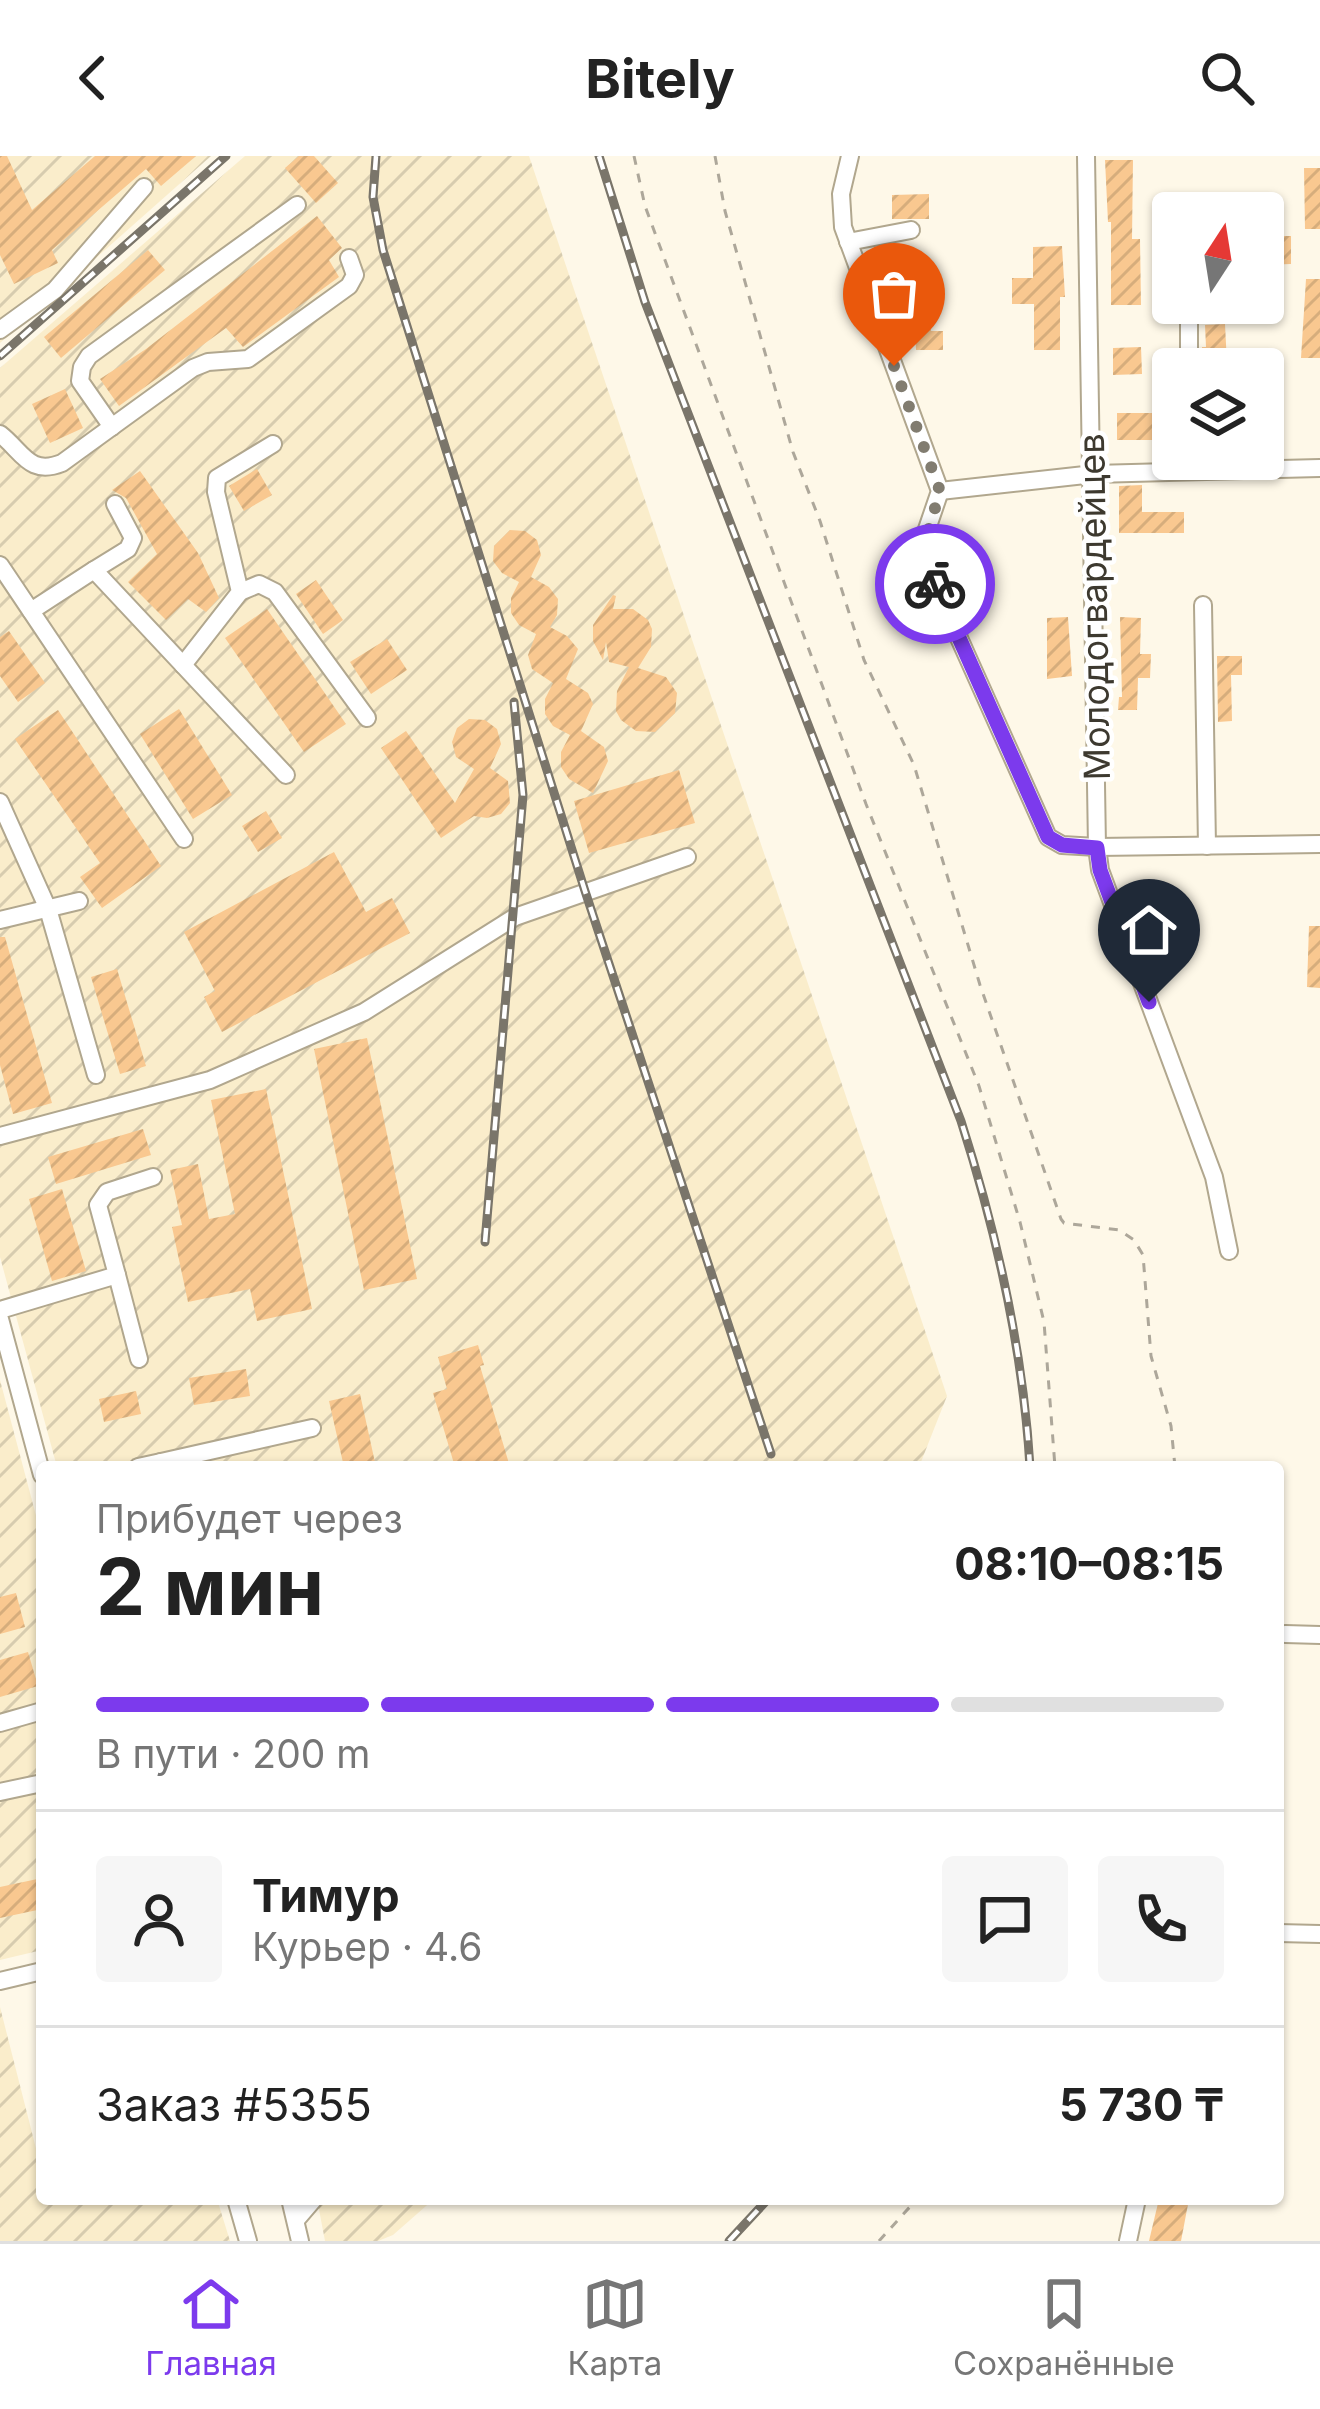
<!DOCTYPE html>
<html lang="ru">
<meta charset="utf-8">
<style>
body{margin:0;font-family:Inter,sans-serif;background:#f6f6f6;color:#222;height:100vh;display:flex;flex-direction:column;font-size:45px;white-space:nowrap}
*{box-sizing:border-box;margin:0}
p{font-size:39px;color:#767676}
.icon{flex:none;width:66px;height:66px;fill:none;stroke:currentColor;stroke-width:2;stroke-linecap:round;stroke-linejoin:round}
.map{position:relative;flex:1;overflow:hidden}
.panel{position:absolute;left:36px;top:1305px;width:1248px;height:744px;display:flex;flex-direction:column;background:#fff;border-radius:12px;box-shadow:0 3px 9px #0004}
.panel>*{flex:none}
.needle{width:78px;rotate:12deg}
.tools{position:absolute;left:1152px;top:36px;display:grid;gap:24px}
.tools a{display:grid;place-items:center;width:132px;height:132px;border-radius:12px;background:#fff;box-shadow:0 3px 9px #0004;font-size:60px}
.pin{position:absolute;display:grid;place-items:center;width:102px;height:102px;color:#fff;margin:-123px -51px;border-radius:50% 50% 50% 0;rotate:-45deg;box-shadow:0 0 12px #0007}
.pin .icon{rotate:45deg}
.courier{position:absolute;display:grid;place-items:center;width:120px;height:120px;margin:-60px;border:9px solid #7c3aed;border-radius:50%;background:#fff;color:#222;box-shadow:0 3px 15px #0007}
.head em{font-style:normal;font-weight:700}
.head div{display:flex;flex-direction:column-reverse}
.head{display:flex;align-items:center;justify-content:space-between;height:204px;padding:0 60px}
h1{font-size:78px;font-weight:700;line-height:90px}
.bar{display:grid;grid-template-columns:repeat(4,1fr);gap:18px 12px;align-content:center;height:144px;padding:0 60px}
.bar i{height:15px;border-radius:9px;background:#e0e0e0}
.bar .current{background:#7c3aed}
.bar p{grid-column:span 4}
.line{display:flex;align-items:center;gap:30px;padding:0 60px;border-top:3px solid #e0e0e0}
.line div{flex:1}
.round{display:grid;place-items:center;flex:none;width:126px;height:126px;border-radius:12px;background:#f6f6f6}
header{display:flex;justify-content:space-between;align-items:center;height:156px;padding:0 60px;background:#fff;font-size:54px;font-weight:700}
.tabs{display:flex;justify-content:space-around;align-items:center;height:168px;border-top:3px solid #e0e0e0;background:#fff;font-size:33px;color:#767676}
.tabs a{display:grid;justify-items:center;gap:6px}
.tabs .current{color:#7c3aed}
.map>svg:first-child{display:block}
</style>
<header><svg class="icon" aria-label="back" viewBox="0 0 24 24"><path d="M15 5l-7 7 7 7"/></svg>Bitely<svg class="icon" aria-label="search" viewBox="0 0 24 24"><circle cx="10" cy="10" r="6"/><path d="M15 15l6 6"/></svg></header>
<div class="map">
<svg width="1320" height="2085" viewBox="0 0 1320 2085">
<defs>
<pattern id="industrial-furrows" width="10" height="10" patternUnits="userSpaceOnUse" patternTransform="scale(3)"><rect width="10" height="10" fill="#faedcb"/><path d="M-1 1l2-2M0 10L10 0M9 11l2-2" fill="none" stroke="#d7ccaf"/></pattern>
<pattern id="building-hatch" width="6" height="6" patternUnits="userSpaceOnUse" patternTransform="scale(3)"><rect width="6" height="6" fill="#f9c890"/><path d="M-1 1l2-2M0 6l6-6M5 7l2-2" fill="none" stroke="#d6ad7c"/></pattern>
</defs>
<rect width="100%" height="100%" fill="#fef8e8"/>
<!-- industrial -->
<g fill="url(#industrial-furrows)">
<polygon points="0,0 211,0 0,187"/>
<polygon points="245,0 529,0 947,1240 919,1311 57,1311 0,1101 0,212"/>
<polygon points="0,1224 42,1382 42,1794 0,1804"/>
<polygon points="0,1851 42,2016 42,2043 217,2043 230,2085 0,2085"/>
<polygon points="317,2043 434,2043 393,2079 378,2085 325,2085"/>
</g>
<!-- building -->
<g fill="url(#building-hatch)">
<polygon points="0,0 7,0 32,54 95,0 196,0 161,30 146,13 52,94 58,107 14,128 0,99"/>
<polygon points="299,0 314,0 338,27 316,47 285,12"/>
<polygon points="1105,4 1133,4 1132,83 1140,83 1141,149 1111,149 1111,66 1108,66"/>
<polygon points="1304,12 1320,12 1320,73 1305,73"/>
<polygon points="929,38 929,63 892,63 892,39"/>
<polygon points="317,60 342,92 329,104 339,121 243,191 226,172 119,250 100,223 146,193"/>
<polygon points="1264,80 1291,80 1291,108 1265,109"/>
<polygon points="1062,90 1065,141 1060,141 1060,194 1034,194 1034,148 1012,148 1012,122 1033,122 1033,91"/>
<polygon points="148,94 165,114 61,202 44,181"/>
<polygon points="1306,123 1320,123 1320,202 1301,202"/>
<polygon points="904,142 931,142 931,175 943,175 943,194 916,194 915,161 904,161"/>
<polygon points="1225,168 1227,208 1202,208 1202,191 1206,191 1205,169"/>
<polygon points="1141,191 1142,218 1113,219 1113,192"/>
<polygon points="65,233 83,272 50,287 32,248"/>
<rect x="1117" y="257" width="46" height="27"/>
<polygon points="257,313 272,339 244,355 229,330"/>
<polygon points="140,315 198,397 219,442 206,456 188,443 166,464 128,426 157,398 126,342 112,334"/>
<polygon points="1142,329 1142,356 1184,356 1184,377 1119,377 1119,330"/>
<polygon points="510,374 525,375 537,384 541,399 531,421 549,431 558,443 557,459 550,471 567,480 578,493 566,523 588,537 593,548 581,575 604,591 608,605 593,637 569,623 561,611 561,596 570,579 553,570 545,558 545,543 553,527 532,513 528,499 536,478 519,469 511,457 511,442 519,426 502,417 493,405 494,390"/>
<polygon points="316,424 343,464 323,478 296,438"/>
<polygon points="613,439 616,440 613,453 633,453 648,464 652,473 651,491 638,512 666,521 677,537 675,557 655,576 636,575 621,564 616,555 617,535 629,511 609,506 606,486 603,504 593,485 593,469"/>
<polygon points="267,453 346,568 304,596 225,482"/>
<polygon points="1068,461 1072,520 1047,523 1047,462"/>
<polygon points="1120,461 1141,462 1140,498 1151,498 1150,522 1138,522 1137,554 1118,554 1119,541 1122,541"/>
<polygon points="9,475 45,527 18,546 0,520 0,481"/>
<polygon points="387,483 407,514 371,538 350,506"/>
<polygon points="1217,500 1242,500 1242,519 1231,519 1232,565 1218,566"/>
<polygon points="179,553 232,639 193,663 140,578"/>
<polygon points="58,554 161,710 102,752 80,721 100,707 15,583"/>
<polygon points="469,563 485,564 497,573 501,588 490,612 508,625 510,647 501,658 487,662 474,660 441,682 381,592 406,575 455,647 474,613 456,601 452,586 457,572"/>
<polygon points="679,614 695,667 589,697 574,645"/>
<polygon points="266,655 282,682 258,696 242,670"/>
<polygon points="334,696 366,756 392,742 410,777 222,876 204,841 215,835 184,776"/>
<polygon points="1309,770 1320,770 1320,832 1307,831"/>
<polygon points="0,781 5,781 52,947 13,958 0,909"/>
<polygon points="117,813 146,910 120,918 91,821"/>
<polygon points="367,882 417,1123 364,1134 314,893"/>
<polygon points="266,933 312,1153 257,1165 250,1133 188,1146 172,1071 182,1069 170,1014 198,1008 209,1063 235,1058 211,944"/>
<polygon points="143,973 151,999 56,1028 48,1001"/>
<polygon points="62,1033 86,1115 52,1125 29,1043"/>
<polygon points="478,1189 484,1209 480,1210 510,1311 455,1311 433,1237 447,1233 438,1201"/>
<polygon points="246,1213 250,1240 194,1249 189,1222"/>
<polygon points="136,1235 141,1258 104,1266 99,1243"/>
<polygon points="360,1238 376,1311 344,1311 329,1245"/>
<polygon points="16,1437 25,1471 0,1478 0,1441"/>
<polygon points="28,1496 38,1530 0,1541 0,1504"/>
<polygon points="42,1722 42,1753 0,1762 0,1731"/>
<polygon points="1159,2043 1189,2043 1181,2085 1149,2085"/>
</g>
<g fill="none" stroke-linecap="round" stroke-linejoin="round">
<!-- minor casing -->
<g stroke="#b1a78e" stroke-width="20">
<g id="minor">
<polyline points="850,0 841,38 843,71 940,335 925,379 925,406 1048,681 1062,689 1097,691 1320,688"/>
<polyline points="1086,0 1097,691 1100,714 1214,1021 1229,1095"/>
<polyline points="848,86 911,74"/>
<polyline points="1189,147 1189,213"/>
<polyline points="0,174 55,134 144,31"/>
<polyline points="112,271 80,225 82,211 89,200 297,49"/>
<path d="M0,278C23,296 29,320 62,307L193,212L208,206L248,203L349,130L355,119L349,102"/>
<polyline points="940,335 1094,318 1320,312"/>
<polyline points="0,409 184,683"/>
<polyline points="94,414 128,393 133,382 115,348"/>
<polyline points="240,436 259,428 275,436 367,562"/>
<polyline points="1203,449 1207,690"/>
<polyline points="31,455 94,414 286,619"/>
<polyline points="183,509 240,436 216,336 217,322 273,288"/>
<polyline points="0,646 48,753 96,919"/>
<polyline points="0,764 79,745"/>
<polyline points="0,980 210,924 364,856 515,761 687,701"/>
<polyline points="117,1119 139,1203"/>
<polyline points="0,1154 117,1119 98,1049 107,1036 153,1021"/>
<polyline points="0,1163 42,1319"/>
<polyline points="138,1311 161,1306"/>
<polyline points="163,1311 161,1306 312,1272"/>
<polyline points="1285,1478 1320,1479"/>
<polyline points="0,1567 42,1555"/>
<polyline points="0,1636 42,1627"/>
<polyline points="1278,1777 1320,1778"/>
<polyline points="0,1825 42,1815"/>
<polyline points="236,2043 248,2085"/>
<polyline points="290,2043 300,2085"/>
<polyline points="296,2064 314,2043"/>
<polyline points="1128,2085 1137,2043"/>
</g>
</g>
<!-- path -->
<g stroke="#ada79a" stroke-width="3" stroke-dasharray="9 9" stroke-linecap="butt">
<polyline points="634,0 645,50 866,648 979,930 1020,1066 1044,1166 1055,1311"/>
<polyline points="715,0 725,55 793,296 820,365 864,504 914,609 980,829 1061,1063 1064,1067 1119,1074 1134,1084 1143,1099 1151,1200 1171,1270 1175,1311"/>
<polyline points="879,2085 917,2043"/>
</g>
<!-- minor -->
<use href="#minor" stroke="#fff" stroke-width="16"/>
<!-- rail casing -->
<g stroke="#7a756a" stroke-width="9">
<g id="rail">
<polyline points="376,0 373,41 383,94 585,735 771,1298"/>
<path d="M599,0L645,146L961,965C997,1078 1023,1192 1030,1311"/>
<polyline points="0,200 226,0"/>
<polyline points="485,1086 523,639 514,546"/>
<polyline points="729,2085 768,2043"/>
</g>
</g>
<!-- rail -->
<use href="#rail" stroke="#fff" stroke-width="4.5" stroke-dasharray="14" stroke-linecap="butt"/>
</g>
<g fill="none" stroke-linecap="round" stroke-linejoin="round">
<!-- done -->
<polyline stroke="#817c70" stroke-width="12" stroke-dasharray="0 21.6" points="894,210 940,335 923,393 935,428"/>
<!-- route -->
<polyline stroke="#7c3aed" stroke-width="15" points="935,428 1048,681 1062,689 1097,692 1100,714 1149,846"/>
</g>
<g text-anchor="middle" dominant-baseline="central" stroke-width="9" stroke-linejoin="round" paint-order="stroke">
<!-- street labels -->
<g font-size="36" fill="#3d392f" stroke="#fff">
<text transform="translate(1094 451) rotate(-91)">Молодогвардейцев</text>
</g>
</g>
</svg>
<div class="tools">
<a><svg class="needle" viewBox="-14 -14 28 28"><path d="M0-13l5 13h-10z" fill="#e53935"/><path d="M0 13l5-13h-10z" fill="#767676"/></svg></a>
<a><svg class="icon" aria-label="layers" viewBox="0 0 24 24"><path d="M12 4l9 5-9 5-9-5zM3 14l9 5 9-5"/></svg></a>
</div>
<div class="pin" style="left:894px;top:210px;background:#ea580c"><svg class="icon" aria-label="bag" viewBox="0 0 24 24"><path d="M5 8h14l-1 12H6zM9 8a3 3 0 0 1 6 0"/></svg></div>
<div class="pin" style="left:1149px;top:846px;background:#1f2937"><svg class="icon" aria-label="home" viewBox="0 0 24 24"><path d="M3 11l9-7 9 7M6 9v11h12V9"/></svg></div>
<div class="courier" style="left:935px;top:428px"><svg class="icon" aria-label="bike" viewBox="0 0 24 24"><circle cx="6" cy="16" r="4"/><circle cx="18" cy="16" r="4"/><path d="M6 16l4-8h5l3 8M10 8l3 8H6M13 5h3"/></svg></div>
<section class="panel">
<div class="head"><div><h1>2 мин</h1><p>Прибудет через</p></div><em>08:10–08:15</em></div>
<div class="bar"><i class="current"></i><i class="current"></i><i class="current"></i><i></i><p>В пути · 200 m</p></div>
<div class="line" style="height:216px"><a class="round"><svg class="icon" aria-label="person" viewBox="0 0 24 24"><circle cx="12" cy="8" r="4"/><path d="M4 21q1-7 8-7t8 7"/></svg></a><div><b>Тимур</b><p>Курьер · 4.6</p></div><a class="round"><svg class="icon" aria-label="chat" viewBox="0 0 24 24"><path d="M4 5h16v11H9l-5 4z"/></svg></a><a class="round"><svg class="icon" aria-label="phone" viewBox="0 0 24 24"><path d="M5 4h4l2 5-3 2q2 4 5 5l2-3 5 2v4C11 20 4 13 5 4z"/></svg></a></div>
<div class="line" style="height:156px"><div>Заказ #5355</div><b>5 730 ₸</b></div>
</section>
</div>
<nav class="tabs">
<a class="current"><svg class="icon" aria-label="home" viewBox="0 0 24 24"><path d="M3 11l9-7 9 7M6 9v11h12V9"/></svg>Главная</a>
<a><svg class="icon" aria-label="map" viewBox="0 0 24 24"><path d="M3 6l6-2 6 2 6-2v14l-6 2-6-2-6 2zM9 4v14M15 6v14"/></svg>Карта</a>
<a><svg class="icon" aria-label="saved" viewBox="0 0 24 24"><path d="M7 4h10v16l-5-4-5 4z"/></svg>Сохранённые</a>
</nav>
